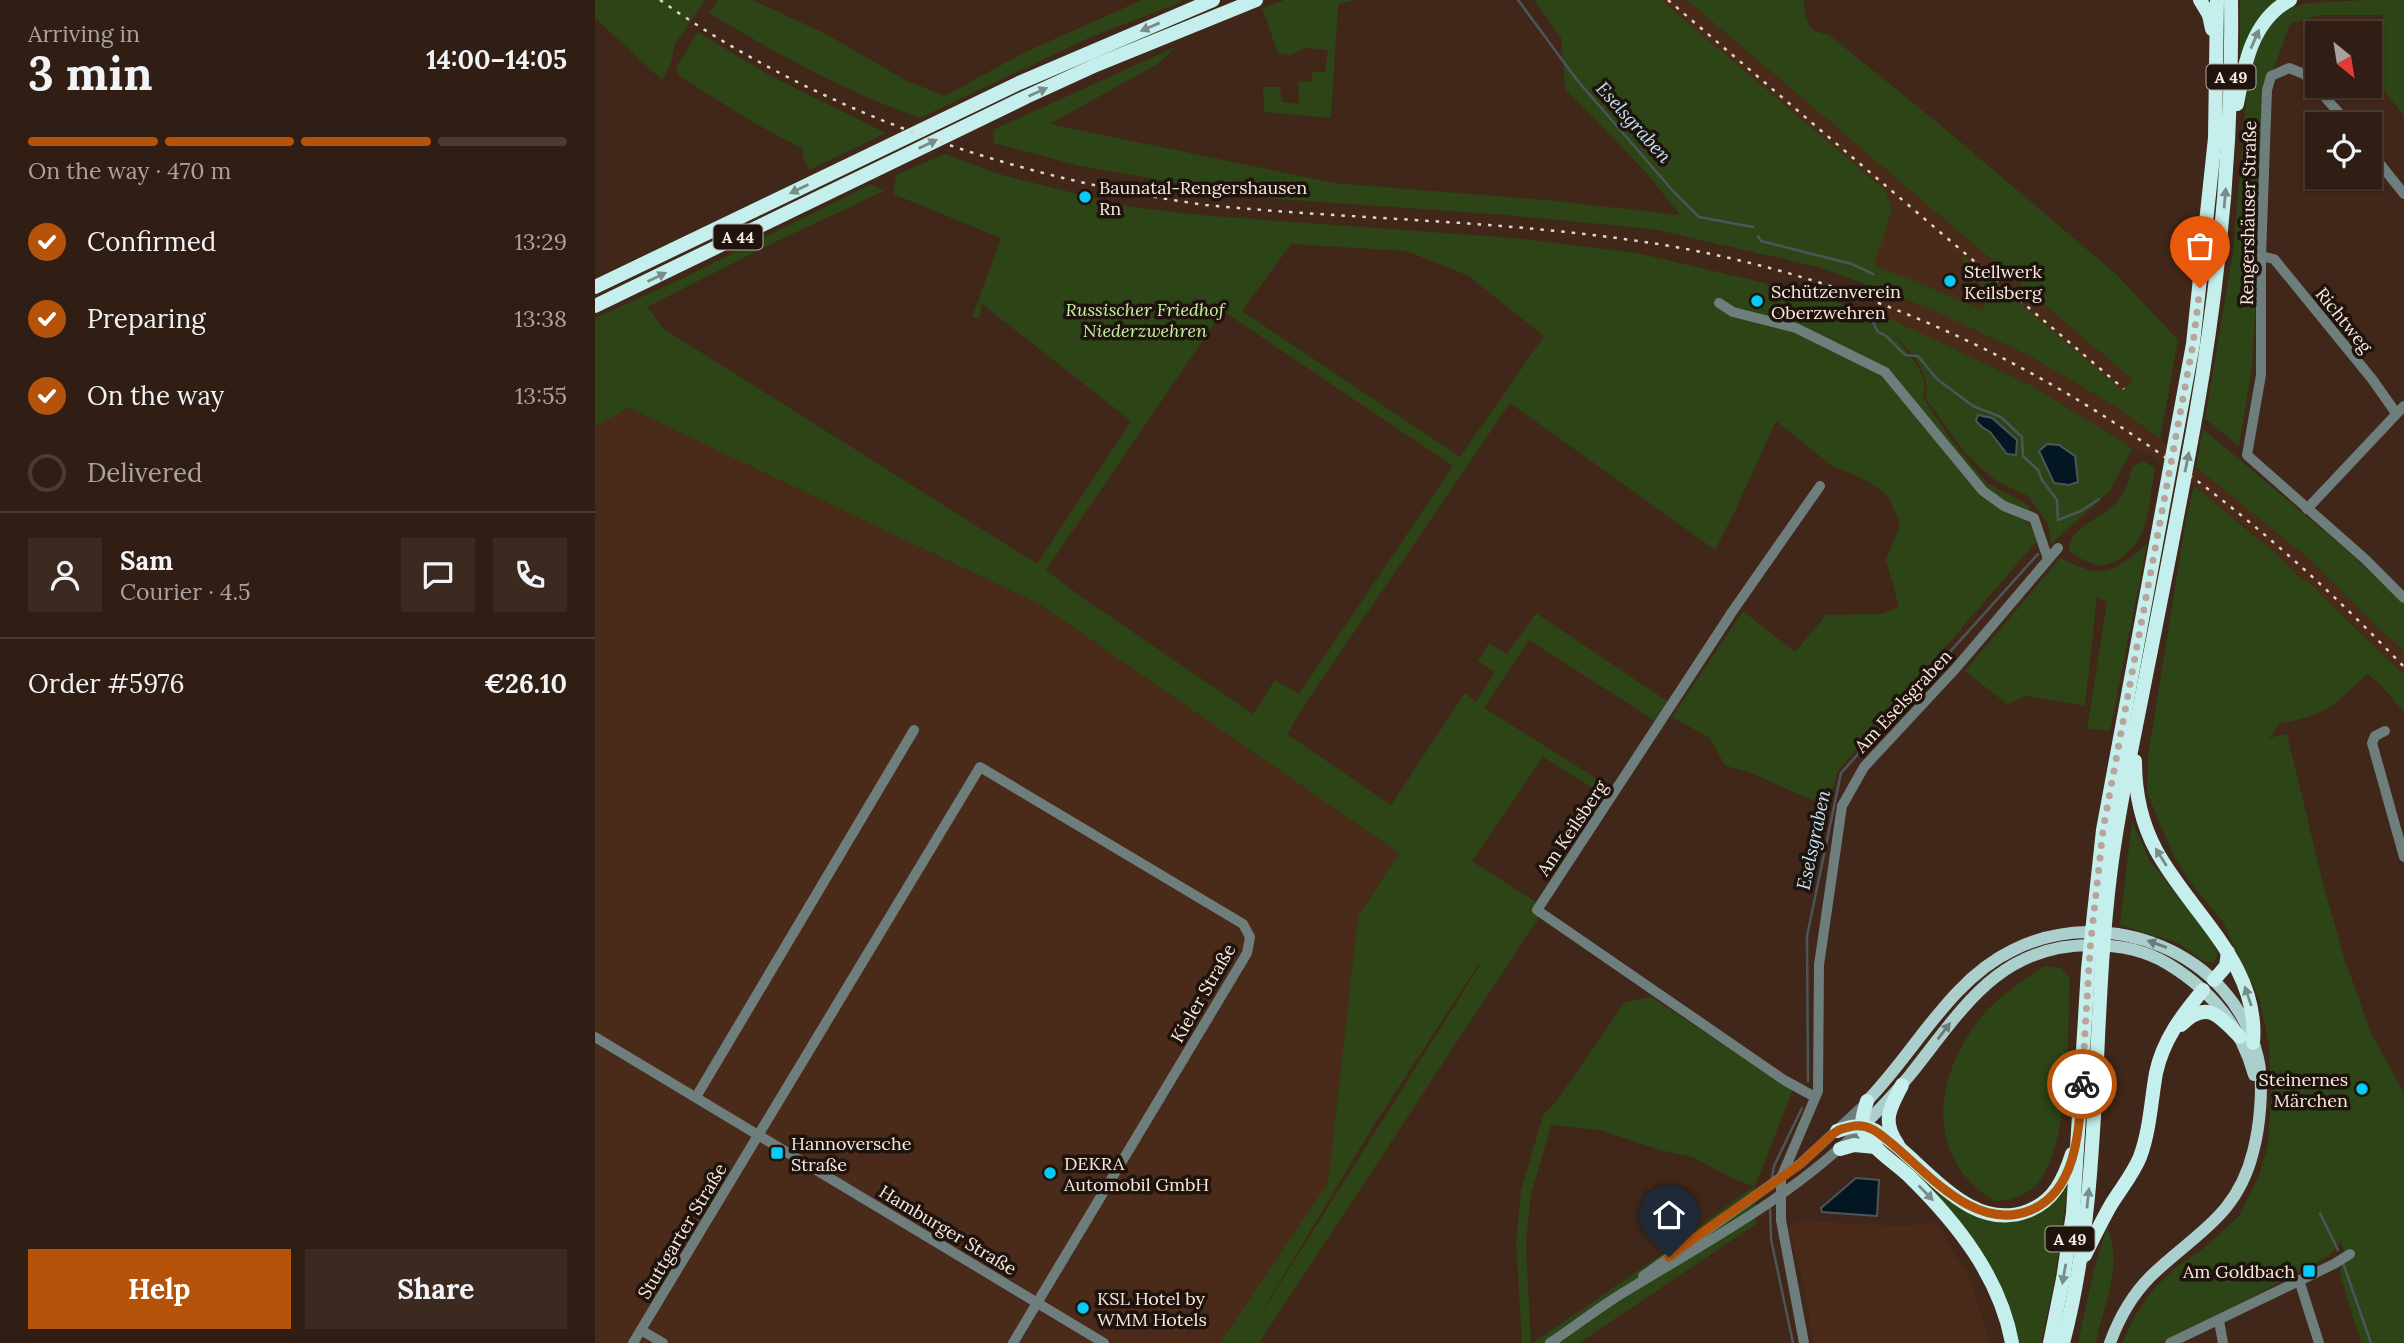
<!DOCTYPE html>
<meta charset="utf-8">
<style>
body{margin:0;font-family:Lora,serif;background:#3c2a21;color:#f1f3f6;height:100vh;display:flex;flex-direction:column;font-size:26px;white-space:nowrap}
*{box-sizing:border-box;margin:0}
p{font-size:23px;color:#a8a2a0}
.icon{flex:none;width:38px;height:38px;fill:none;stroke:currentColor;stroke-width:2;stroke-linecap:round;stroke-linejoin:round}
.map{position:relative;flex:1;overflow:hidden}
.details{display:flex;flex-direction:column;background:#301d13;width:595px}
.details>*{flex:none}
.needle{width:46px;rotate:150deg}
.fabs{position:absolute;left:1710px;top:21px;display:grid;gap:14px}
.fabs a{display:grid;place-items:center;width:77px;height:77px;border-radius:0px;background:#301d13;box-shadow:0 2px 5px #0004,0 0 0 2px #4b3b33;font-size:35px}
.pin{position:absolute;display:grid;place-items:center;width:60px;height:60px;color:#fff;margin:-72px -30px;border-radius:50% 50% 50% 0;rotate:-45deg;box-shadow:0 0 7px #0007}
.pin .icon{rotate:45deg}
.courier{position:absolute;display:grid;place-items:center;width:70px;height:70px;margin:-35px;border:5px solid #b45309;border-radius:50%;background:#fff;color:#222;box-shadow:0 2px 9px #0007}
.head em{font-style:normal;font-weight:700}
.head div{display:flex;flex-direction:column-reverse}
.head{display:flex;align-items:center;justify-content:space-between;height:119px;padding:0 28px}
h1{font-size:46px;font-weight:700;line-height:52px}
.bar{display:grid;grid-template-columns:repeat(4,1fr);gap:10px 7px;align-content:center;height:84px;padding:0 28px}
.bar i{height:9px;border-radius:5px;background:#4b3b33}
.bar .current{background:#b45309}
.bar p{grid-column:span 4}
.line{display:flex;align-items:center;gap:18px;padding:0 28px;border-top:2px solid #4b3b33}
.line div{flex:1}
.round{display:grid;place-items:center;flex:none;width:74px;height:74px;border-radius:0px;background:#3c2a21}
ol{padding:0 28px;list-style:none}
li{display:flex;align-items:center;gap:21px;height:77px}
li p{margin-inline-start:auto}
li .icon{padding:7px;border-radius:50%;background:#b45309;color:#fff;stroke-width:4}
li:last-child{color:#a8a2a0}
li i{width:38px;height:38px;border:4px solid #4b3b33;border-radius:50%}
.button{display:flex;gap:14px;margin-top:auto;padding:14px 28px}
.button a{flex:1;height:80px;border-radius:0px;background:#b45309;color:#fff;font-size:28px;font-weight:700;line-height:80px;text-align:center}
.button a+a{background:#3c2a21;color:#f1f3f6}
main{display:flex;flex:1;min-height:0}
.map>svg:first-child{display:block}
</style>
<main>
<section class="details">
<div class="head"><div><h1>3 min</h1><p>Arriving in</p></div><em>14:00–14:05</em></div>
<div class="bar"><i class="current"></i><i class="current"></i><i class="current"></i><i></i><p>On the way · 470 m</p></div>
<ol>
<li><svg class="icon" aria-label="check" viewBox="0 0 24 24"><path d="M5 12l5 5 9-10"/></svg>Confirmed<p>13:29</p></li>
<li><svg class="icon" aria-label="check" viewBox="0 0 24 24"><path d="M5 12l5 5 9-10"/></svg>Preparing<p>13:38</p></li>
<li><svg class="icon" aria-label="check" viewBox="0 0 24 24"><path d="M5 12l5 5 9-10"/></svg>On the way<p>13:55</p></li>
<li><i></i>Delivered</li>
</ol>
<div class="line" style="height:126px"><a class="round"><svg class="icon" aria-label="person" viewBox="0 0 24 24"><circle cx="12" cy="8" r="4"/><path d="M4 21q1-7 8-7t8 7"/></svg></a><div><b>Sam</b><p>Courier · 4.5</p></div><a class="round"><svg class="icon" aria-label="chat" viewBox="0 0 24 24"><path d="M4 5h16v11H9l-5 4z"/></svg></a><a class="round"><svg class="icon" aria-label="phone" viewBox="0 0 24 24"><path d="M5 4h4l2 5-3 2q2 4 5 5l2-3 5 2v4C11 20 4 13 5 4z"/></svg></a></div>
<div class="line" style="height:91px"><div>Order #5976</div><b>€26.10</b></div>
<div class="button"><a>Help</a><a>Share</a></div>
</section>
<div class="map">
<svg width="1809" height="1343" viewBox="0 0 1809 1343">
<rect width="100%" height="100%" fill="#402719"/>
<!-- built -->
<g fill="#4a2b19">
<polygon points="1066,0 1092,0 1538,380 1528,392 1369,257 1366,259 1389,289 1391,295 1389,310 1278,265 1297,210 1291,191"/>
<polygon points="1282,291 1341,311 1435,356 1523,408 1617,478 1711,556 1809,652 1809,675 1757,623 1655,531 1561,458 1538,448 1435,385 1283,313"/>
<polygon points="34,408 446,605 804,853 763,917 733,1184 625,1343 0,1343 0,426"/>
<polygon points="1210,1221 1309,1226 1341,1222 1375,1280 1395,1343 1218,1343 1211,1296 1194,1229 1197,1223"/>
</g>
<!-- green -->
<g fill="#2c4416" fill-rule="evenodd">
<polygon points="0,0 110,0 80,44 76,63 67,80 0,18"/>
<path d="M123,0H158L233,35L312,81L350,96L430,52L547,0H585L587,2L496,37L325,118C250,92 182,54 114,13Z"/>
<polygon points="690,0 760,0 743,4 736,118 669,112 668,87 685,87 687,102 704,104 703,82 718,81 716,72 730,72 733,50 710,48 696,55 683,53 667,8"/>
<path d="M939,0H1066L1291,191L1297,210L1279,265L1389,310V289L1366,258L1369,256L1528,391L1538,380L1092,0H1208C1213,20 1210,32 1233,34L1343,123L1521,274L1583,340L1565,439L1523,408L1435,356L1340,311L1227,268L1058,229L911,215L668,198L485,166L399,143L398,130L580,47L564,63L455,124L739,183L950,200L1085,215L1049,170L970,89L966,38Z"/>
<path d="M1645,0H1686C1660,19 1655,32 1645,62Z"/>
<polygon points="1771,0 1809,0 1809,116 1790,92 1781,72 1788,15 1724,15 1695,24 1673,85 1657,368 1644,446 1610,419 1638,251 1652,92 1658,56 1669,28 1690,9 1714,3"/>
<polygon points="103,32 176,76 291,133 214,170 208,156 208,149 159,123 86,77 81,71 83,64"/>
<path d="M350,154L403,174L536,207L605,215L919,238L1042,253L1161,281L1283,313L1435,385L1538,448L1514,492L1456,544L1453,524L1433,496L1401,481L1370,453L1331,399C1336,372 1316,352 1298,333C1311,353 1336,372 1328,397L1356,440L1392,483L1435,506L1431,518L1442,541L1243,771L1232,807L1154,772L1130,766L1115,738L1077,717L1148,611L1200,652L1231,615L1287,614L1304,607L1291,560L1305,525L1294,497L1273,481L1237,466L1181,421L1140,511L1120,550L915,403L713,700L692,734L796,805L870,693L881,702L900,672L883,661L894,643L912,654L941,613L1072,701L1060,721L934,640L889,708L1015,787L1009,795L948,757L877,861L950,908L664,1343H625L733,1183L763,917L804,853L446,605L34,408L0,426V318L88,278L276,184L289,191L178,243L52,307L69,329L442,564L536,421L387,304L384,318L377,317L406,238L298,194L301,175ZM696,244L811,251L872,275L949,336L865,457L647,311ZM628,311L858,466L704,694L680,680L658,714L488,598L451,570ZM884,964L885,965L657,1328L781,1122Z"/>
<polygon points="1608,429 1747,546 1809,604 1809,652 1711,556 1601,467"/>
<path d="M1548,461L1560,468C1556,488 1555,509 1549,528C1545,544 1522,567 1504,565C1493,564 1483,557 1474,551C1474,526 1507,519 1522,502C1530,493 1535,480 1537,467Z"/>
<path d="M1599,486L1678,551L1709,581L1711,580L1809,675V712L1784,683L1772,674C1741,704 1730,716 1686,723L1674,738L1692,734L1728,883L1749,957L1776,1033L1809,1093V1343H1766L1745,1275L1749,1251L1746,1242L1734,1256L1626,1314L1574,1339L1563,1343H1527L1540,1316L1558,1290L1582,1266L1609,1248L1644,1216L1664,1176L1673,1144L1676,1099L1674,1043L1664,999L1628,922L1596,883L1580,858L1565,824L1552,792L1553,756L1591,519Z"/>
<path d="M1552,544L1515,731L1492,729L1512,602L1502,597L1490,706L1432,696L1412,704L1370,671L1465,558C1509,580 1516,574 1552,544Z"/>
<polygon points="1537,820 1554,860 1612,932 1623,953 1618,963 1609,961 1583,943 1525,925"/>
<path d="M1449,966L1466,968L1475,978C1472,1032 1476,1139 1444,1182C1434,1195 1416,1199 1401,1202C1332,1160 1337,1085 1380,1025C1398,999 1425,983 1449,966Z"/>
<polygon points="1056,997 1198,1090 1160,1186 1161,1224 984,1343 938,1343 1073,1250 1159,1186 1141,1180 1097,1157 1065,1150 1005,1130 956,1125 936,1194 931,1244 936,1343 927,1343 921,1242 926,1191 948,1115 960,1103 1030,1002"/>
<path d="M1306,1158L1388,1219C1430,1229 1445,1211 1473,1183L1459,1284L1446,1343H1422L1405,1292L1303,1161Z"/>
<path d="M1512,1227C1529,1266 1508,1305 1501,1343H1483L1499,1269Z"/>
</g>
<!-- water -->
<g fill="#021721" stroke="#4c565a" stroke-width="2">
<polygon points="1383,415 1397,418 1422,440 1421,455 1412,454 1395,432 1387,427 1381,421"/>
<polygon points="1452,444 1464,445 1480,456 1483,482 1474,485 1459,483 1444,451"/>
<polygon points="1261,1178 1284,1180 1282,1216 1227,1212 1226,1208"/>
</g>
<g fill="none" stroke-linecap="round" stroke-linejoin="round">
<!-- stream -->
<g stroke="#4c565a" stroke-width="2.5">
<polyline points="923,0 982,80 1078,191 1104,217 1158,227"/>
<polyline points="1163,236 1166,241 1257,264 1278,274"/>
<polyline points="1274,312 1282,331 1291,336 1310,355 1323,356 1342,379 1378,406 1406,417 1427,437 1428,456 1443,470 1447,480 1462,500 1463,520 1486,511 1504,499"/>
<polyline points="1213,1081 1212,936 1246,773 1443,554"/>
<polyline points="1177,1178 1179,1166 1207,1108"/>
<polyline points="1175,1206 1176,1239 1198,1343"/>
<polyline points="1725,1213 1743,1250"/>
<polyline points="1748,1263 1776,1343"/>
</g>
<!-- minor -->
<g stroke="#6d7e7d" stroke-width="10">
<polyline points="1754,124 1709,74 1694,68 1676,76 1672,90 1666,256 1666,375 1652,455 1770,559 1809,598"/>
<polyline points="1774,150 1809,194"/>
<polyline points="1666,256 1679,259 1777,379 1801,413"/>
<polyline points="1124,303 1138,312 1201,328 1290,372 1388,491 1409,506 1439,518 1453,559"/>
<polyline points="1712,509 1809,406"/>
<polyline points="1790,731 1780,736 1777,743 1809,857"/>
<polyline points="0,1037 509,1343"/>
<polyline points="101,1097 319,730"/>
<polyline points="1220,1097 1189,1080 942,910 1137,612 1225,486"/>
<polyline points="1048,1276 1206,1163 1271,1103"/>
<polyline points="1704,1280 1724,1343"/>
<polyline points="1624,1321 1628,1343"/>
<polyline points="46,1330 68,1343"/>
<polyline points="38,1343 385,767 648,924 655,937 652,953 418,1343"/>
<path d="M955,1343C979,1327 1002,1309 1026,1294C1109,1243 1198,1197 1268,1126"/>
<polyline points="1209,1343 1186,1220 1186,1178 1223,1091 1224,965 1247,806 1269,767 1361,668 1463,548"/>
<polyline points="1575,1343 1739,1264 1755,1254"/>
</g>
<!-- major -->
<g stroke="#abcfcd" stroke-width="12">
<path d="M1272,1101C1320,1052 1355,980 1418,950C1512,903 1638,951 1663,1058C1669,1084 1665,1126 1658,1152C1642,1217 1599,1234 1556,1276C1537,1295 1524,1318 1515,1343"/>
<path d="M1268,1126C1284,1110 1300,1093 1315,1075C1367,1010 1403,945 1496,945C1523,945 1550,950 1573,964C1616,990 1646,1027 1659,1075"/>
</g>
<!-- highway -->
<g stroke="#c4efed" stroke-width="14">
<polyline points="1605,0 1614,15 1617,29"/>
<path d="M1642,104C1649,65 1657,20 1695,0"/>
<polyline points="0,287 424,83 618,0"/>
<polyline points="0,306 431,97 501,65 661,0"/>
<path d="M1540,761C1540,792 1546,822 1561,850C1595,913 1665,964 1658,1043"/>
<polyline points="1619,980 1631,966 1633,952"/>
<path d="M1586,1025C1612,999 1624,1016 1645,1037"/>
<path d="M1272,1101C1269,1111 1265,1122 1269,1132C1276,1148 1303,1165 1315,1177C1362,1223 1405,1277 1417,1343"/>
<path d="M1242,1131C1254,1127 1267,1123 1279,1130C1327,1156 1370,1235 1433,1211C1459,1201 1469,1179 1477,1154"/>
<path d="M1303,1145C1286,1120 1295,1109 1307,1085"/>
<polyline points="1245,1149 1259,1145 1281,1147"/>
<path d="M1490,1255C1499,1237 1507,1220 1517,1203C1527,1187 1538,1174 1545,1157C1555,1130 1556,1101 1561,1073C1568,1040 1587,1015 1608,990"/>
<polyline points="1455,1343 1468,1279 1478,1213 1493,969 1508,830 1598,344 1620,138 1622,0"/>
<path d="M1468,1343C1508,1191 1496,1031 1515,876C1521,824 1532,772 1542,721C1562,619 1583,516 1601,414C1625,277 1638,139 1636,0"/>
</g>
<!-- rail -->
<g stroke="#e6d4cb" stroke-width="2.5" stroke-dasharray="3.5 7" stroke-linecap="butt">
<path d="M65,0C226,114 418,178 611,205C762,220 913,220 1063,244C1361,293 1604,451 1809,667"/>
<polyline points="1073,0 1529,389"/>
</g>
</g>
<!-- one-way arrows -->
<defs><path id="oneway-solid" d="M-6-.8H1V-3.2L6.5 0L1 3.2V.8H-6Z" transform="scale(1.75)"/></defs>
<g fill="#7a8c88">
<use href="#oneway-solid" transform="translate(555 27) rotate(157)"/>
<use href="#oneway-solid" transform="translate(1660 39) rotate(-66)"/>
<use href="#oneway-solid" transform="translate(443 92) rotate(-24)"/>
<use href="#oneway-solid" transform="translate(333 144) rotate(-26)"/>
<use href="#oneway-solid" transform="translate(204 189) rotate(154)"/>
<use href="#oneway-solid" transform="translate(1630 198) rotate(-85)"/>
<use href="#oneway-solid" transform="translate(62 277) rotate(-26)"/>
<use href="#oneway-solid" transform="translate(1592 462) rotate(-79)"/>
<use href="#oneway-solid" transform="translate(1566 857) rotate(-122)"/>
<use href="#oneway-solid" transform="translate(1653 996) rotate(-109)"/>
<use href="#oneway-solid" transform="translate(1331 1193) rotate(46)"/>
<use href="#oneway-solid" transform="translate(1493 1198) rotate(-84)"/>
<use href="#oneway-solid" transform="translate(1469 1274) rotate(100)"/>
</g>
<g fill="#6c7a77">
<use href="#oneway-solid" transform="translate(1562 944) rotate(-160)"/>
<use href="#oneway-solid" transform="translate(1349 1031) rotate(-53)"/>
</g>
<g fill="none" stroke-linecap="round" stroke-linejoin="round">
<!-- done -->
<polyline stroke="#b8a49a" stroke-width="7" stroke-dasharray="0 12.6" points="1487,1084 1495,949 1508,830 1598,344 1605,288"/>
<!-- route -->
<path stroke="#b45309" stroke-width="9" d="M1074,1257C1116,1225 1161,1196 1204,1165C1217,1155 1229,1138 1244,1130C1248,1128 1255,1127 1259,1126C1275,1124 1285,1134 1296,1143C1334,1174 1381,1233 1436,1210C1483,1190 1484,1127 1487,1084"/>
</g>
<!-- markers -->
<g fill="#05cbf9" stroke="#1f130d" stroke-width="2.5">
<circle cx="490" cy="197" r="7"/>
<circle cx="1355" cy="281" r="7"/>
<circle cx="1162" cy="301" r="7"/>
<circle cx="1767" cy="1089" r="7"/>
<rect x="175" y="1146" width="14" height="14" rx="3.5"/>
<circle cx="455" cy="1173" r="7"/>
<rect x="1707" y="1264" width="14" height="14" rx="3.5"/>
<circle cx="488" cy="1308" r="7"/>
</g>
<g text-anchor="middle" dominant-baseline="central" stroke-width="7" stroke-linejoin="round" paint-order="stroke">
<!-- shield labels -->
<g fill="#1f130d" stroke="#b8a8a0" stroke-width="2">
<rect x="1611.5" y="64.5" width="49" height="25" rx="5"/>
<rect x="118.5" y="224.5" width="49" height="25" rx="5"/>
<rect x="1450.5" y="1226.5" width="49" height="25" rx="5"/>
</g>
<g font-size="16" font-weight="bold" fill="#f9e8df">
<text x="1636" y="77">A 49</text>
<text x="143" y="237">A 44</text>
<text x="1475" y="1239">A 49</text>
</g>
<!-- poi labels -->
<g font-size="18" fill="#f9e8df" stroke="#1f130d" text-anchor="start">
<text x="504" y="187">Baunatal-Rengershausen<tspan x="504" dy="21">Rn</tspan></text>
<text x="1369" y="271">Stellwerk<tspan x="1369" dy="21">Keilsberg</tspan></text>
<text x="1176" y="291">Schützenverein<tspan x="1176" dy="21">Oberzwehren</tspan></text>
<text x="1753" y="1079" text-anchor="end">Steinernes<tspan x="1753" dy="21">Märchen</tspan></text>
<text x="196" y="1143">Hannoversche<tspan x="196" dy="21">Straße</tspan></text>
<text x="469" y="1163">DEKRA<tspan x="469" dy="21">Automobil GmbH</tspan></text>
<text x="1700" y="1271" text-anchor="end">Am Goldbach</text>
<text x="502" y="1298">KSL Hotel by<tspan x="502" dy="21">WMM Hotels</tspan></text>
</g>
<!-- street labels -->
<g font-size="18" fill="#f9e8df" stroke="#1f130d">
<text transform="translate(1653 213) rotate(-89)">Rengershäuser Straße</text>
<text transform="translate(1749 320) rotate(51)">Richtweg</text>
<text transform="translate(1308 701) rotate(-47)">Am Eselsgraben</text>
<text transform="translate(977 828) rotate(-56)">Am Keilsberg</text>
<text transform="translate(608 993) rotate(-60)">Kieler Straße</text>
<text transform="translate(353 1230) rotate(31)">Hamburger Straße</text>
<text transform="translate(87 1231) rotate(-59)">Stuttgarter Straße</text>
</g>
<!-- park labels -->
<g font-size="18" font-style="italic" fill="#c4f2a2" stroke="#1f130d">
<text x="550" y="309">Russischer Friedhof<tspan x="550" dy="21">Niederzwehren</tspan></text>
</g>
<!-- water labels -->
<g font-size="19" font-style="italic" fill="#bfe4f6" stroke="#1f130d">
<text transform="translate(1039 122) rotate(48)">Eselsgraben</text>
<text transform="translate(1218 840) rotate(-78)">Eselsgraben</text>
</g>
</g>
</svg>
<div class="fabs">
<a><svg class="needle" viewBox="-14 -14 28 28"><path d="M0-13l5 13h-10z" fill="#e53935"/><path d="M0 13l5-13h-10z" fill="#a8a2a0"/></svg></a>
<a><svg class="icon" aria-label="locate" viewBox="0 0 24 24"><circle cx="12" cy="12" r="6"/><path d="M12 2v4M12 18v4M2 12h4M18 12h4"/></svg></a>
</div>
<div class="pin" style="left:1605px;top:288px;background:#ea580c"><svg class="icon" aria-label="bag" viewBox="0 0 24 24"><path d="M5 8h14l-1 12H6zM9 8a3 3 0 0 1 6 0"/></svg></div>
<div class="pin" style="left:1074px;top:1257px;background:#1f2937"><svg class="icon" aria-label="home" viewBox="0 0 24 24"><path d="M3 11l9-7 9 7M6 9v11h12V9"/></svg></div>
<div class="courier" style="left:1487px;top:1084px"><svg class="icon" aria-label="bike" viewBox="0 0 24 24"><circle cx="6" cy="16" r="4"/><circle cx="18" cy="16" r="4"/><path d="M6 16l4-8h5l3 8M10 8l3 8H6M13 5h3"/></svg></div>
</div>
</main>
